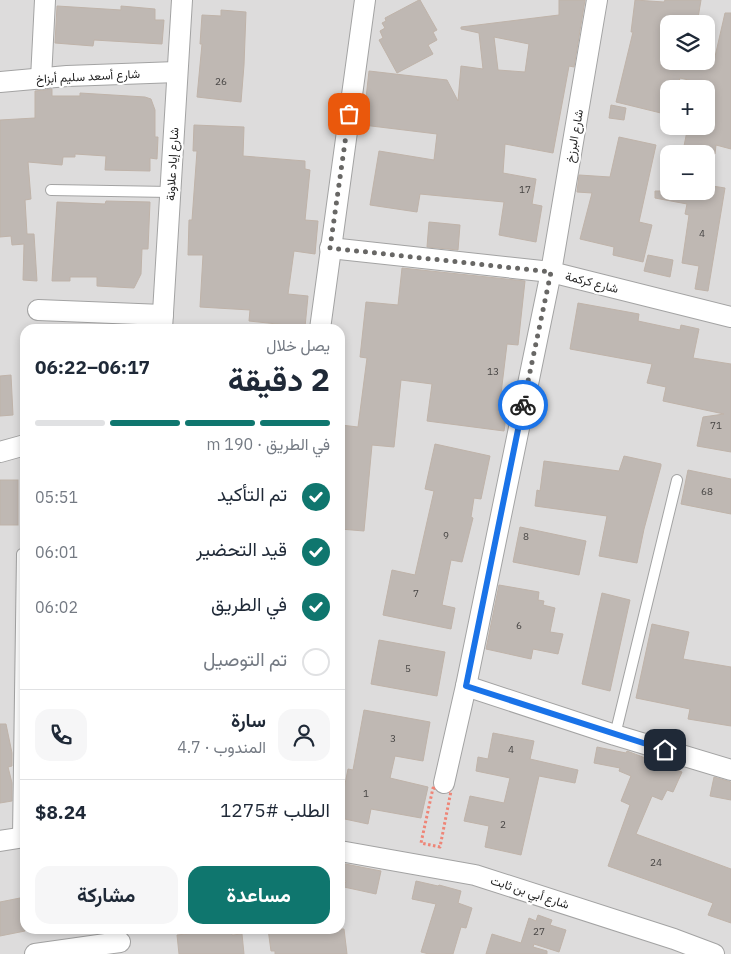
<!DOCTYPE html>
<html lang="ar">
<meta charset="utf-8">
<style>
body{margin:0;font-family:"IBM Plex Sans",Vazirmatn,sans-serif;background:#f6f6f7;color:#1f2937;direction:rtl;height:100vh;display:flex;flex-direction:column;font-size:19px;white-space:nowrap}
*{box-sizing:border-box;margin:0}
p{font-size:16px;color:#747a83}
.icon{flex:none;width:28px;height:28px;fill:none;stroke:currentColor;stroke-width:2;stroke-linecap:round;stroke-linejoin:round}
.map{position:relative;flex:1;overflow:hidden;direction:ltr}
.side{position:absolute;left:20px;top:324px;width:325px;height:610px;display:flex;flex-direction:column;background:#fff;border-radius:15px;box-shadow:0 2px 8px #0003;direction:rtl}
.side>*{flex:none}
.controls{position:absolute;left:660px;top:15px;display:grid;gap:10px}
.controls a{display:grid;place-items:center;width:55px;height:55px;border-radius:10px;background:#fff;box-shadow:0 2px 8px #0003;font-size:25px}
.pin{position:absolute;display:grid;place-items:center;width:42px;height:42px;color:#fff;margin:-21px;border-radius:10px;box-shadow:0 2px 8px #0006}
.courier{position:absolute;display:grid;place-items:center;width:50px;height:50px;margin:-25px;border:4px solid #1a73e8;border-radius:50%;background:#fff;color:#222;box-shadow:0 1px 6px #0007}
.headline em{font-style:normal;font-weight:700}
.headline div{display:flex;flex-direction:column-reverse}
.headline{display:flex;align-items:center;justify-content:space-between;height:85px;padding:0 15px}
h1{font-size:32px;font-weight:700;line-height:38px}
.bar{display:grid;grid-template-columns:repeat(4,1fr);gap:8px 5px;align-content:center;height:60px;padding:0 15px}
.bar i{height:6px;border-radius:4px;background:#e0e1e3}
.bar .current{background:#0f766e}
.bar p{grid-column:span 4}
.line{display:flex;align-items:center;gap:12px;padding:0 15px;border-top:1px solid #e0e1e3}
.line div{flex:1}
.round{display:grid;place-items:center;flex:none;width:52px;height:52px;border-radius:15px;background:#f6f6f7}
ol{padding:0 15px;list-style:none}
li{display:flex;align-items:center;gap:15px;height:55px}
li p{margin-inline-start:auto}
li .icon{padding:5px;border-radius:50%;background:#0f766e;color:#fff;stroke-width:4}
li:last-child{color:#747a83}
li i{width:28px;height:28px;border:2px solid #e0e1e3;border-radius:50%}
.action{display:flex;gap:10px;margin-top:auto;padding:10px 15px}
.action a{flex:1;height:58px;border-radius:15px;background:#0f766e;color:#fff;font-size:20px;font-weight:700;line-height:58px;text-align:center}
.action a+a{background:#f6f6f7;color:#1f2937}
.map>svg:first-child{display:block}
</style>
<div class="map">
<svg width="731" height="954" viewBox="0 0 731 954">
<rect width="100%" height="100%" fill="#efece6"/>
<!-- residential -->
<path fill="#dddcdc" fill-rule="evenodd" d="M0,0H731V954H0ZM669,24H706V61H669ZM669,89H706V126H669ZM669,154H706V191H669ZM25,329H340V929H25Z"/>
<!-- building -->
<g fill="#bfb8b3" stroke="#bfb3a9" fill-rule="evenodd">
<polygon points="419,0 420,0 437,30 433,32 437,40 428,45 433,54 397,73 379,40 383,38 380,31 385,28 382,23 386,21 385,18"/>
<path d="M559,0H585L574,67L569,66L553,153L505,144L503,173L536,179L532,204L542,206L536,242L499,235L504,202L420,194L417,212L370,205L379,151L434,160L437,134L363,125L369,71L447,80L458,101L461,66L483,69L479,33L461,29V27L559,15ZM494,37L529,44L525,72L498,70Z"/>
<polygon points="635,0 664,2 665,0 701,0 697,24 669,24 669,61 714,61 725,13 731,13 731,149 716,145 715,154 700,154 683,151 688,126 706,126 706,101 710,85 680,78 677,89 669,89 669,115 616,102 633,32 631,32"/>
<polygon points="57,6 121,10 121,6 155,9 155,20 164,20 162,44 94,40 93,46 55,43"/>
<polygon points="221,10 246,12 244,65 241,102 197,97 202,44 200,44 202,15 221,16"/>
<polygon points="52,89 52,96 80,96 80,93 145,97 151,99 155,110 155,137 158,137 157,159 150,158 150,171 105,170 106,156 75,154 75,157 63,157 62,165 28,162 31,199 25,200 27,234 34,234 37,281 23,280 24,244 12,245 11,236 0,237 0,120 35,118 35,91"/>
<polygon points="611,105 626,108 624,120 609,118"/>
<polygon points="194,125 244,127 243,156 305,161 305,169 310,170 305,220 318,221 315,254 294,251 288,294 308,296 305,327 249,321 250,310 200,307 203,255 188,255 189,220 192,220 197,151 193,151"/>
<polygon points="619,137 656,145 639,222 652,225 643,262 613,255 614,247 580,239 592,193 577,192 579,175 610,177"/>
<polygon points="706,185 725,188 708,291 695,289 699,266 682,263 689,215 685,214 687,204 655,198 655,191 706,191"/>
<polygon points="106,201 150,202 148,249 142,249 141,274 134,288 97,286 97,277 70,277 70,281 52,281 57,202 105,204"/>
<polygon points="429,222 460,225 458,250 427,247"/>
<polygon points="648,255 673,260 670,277 644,271"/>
<polygon points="402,268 525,281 518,345 507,344 500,402 508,403 504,431 427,421 432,384 401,380 394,447 372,445 364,531 340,529 341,425 358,427 367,358 360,357 366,302 398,305"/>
<polygon points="578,303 639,314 638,321 680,330 681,325 699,329 693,358 731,364 731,452 697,446 703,417 724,414 663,401 666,387 647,383 652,364 570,349"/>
<polygon points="11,375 13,415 0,416 0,376"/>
<polygon points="435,444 490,456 481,499 474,498 471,517 473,518 462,562 451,560 442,605 455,608 451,629 383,615 392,570 415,575 434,491 425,489"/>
<polygon points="624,456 661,464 661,466 644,529 637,563 599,556 607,516 535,506 537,490 540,491 544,461 619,471"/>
<polygon points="688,470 731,479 731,514 681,504"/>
<rect x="0" y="480" width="18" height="45"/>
<polygon points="520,527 586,541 579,575 513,562"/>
<polygon points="499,585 539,592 538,600 544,601 543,605 555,608 550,632 563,634 558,654 533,649 531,659 486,649"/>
<polygon points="602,593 630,600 610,691 582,684"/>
<polygon points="652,624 689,632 683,659 731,667 731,726 688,719 690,709 636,698"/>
<polygon points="379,640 445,652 437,696 371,684"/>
<polygon points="364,710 430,722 423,761 395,756 390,778 428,787 421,818 371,809 368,824 340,818 340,809 348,769 353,770"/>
<polygon points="0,724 6,724 12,753 12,766 8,767 12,783 12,801 0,803"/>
<polygon points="493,733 534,741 530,759 578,770 575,783 539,776 521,855 485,847 489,826 464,821 470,796 504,803 510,778 476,771 478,757 488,759"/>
<polygon points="597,747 626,753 627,751 682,772 673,792 667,790 662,800 652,796 636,834 731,869 731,923 708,915 713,903 608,866 630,805 621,801 631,776 619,771 620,768 594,763"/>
<polygon points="714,777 731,782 731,800 710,796"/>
<polygon points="340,863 381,871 376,894 344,887 346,881 340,880"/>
<polygon points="416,881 438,886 439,885 461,891 458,903 472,908 466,928 461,927 453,954 429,954 421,952 436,904 412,899"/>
<polygon points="25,897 25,931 0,936 0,902"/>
<polygon points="538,915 552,920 550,925 566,930 559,952 534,944 533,947 547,951 547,954 486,954 492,934 521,943 529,918 536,921"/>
<polygon points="231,929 232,935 242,934 244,954 179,954 177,935"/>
<polygon points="268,929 344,929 347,954 275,954 275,951 271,951"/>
</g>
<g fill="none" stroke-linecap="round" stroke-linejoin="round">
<!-- lane casing -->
<g stroke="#a3a3a3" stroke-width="12">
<g id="lane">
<polyline points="51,190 170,192"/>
<polyline points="615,735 677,480"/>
<polyline points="18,837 22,554 25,554"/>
</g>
</g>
<!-- street casing -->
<g stroke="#a3a3a3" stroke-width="22">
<g id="street">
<polyline points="41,79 45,0"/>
<polyline points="0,82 67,76 177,72"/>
<polyline points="330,248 551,272 731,317"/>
<polyline points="38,310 163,315"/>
<polyline points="162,329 182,0"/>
<polyline points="320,329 365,0"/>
<polyline points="0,452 25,445"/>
<polyline points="466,686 615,735 731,770"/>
<polyline points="444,783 466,686 551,272 597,0"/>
<polyline points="0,841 25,837"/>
<polyline points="340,851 475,875 674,939 714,954"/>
<polyline points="35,954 120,942"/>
</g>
</g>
<!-- path -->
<polygon stroke="#ee8577" stroke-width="3" stroke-dasharray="2.5 2.5" stroke-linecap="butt" points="433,788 451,791 440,847 421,843"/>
<!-- lane -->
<use href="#lane" stroke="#fff" stroke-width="10"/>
<!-- street -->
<use href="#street" stroke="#fff" stroke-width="20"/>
</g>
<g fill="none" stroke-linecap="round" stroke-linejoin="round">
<!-- done -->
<polyline stroke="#686765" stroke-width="5" stroke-dasharray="0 9" points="349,114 330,248 551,272 523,405"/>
<!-- route -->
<polyline stroke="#1a73e8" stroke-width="6" points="523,405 466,686 665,750"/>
</g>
<g text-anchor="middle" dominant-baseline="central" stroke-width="4.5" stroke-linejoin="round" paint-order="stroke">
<!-- number labels -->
<g font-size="10" fill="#474544">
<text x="221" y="81">26</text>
<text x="525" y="189">17</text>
<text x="702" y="233">4</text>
<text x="493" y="371">13</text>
<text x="716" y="425">71</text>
<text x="707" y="491">68</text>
<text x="446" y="535">9</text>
<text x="526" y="536">8</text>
<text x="416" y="593">7</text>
<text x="519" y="625">6</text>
<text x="408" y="668">5</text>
<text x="393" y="738">3</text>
<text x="511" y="749">4</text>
<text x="366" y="793">1</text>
<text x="503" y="824">2</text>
<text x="656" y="862">24</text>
<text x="539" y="931">27</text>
</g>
<!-- street labels -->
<g font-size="12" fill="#1f1f1f" stroke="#fff">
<text transform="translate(88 76) rotate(-3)">شارع أسعد سليم أبزاخ</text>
<text transform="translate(574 136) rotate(-80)">شارع البرزخ</text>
<text transform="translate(172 164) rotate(-87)">شارع إياد علاونة</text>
<text transform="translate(592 282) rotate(14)">شارع كركمة</text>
<text transform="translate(530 892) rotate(18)">شارع أبي بن ثابت</text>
</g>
</g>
</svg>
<div class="controls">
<a><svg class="icon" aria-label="layers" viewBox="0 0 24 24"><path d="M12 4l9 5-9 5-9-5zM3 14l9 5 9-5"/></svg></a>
<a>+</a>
<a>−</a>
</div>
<div class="pin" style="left:349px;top:114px;background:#ea580c"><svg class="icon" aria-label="bag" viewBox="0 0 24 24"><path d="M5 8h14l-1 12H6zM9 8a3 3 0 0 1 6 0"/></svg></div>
<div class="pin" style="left:665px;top:750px;background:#1f2937"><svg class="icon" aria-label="home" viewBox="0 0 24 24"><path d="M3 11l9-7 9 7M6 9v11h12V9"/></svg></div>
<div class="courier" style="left:523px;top:405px"><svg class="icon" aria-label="bike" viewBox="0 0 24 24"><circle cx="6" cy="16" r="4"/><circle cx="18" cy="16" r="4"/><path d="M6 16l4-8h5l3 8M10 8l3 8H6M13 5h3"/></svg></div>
<section class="side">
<div class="headline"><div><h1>2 دقيقة</h1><p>يصل خلال</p></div><em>06:17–06:22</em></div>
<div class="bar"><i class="current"></i><i class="current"></i><i class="current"></i><i></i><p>في الطريق · 190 m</p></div>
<ol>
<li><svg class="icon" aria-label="check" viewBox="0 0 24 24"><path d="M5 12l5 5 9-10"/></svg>تم التأكيد<p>05:51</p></li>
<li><svg class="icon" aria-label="check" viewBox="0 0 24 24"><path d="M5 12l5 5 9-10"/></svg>قيد التحضير<p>06:01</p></li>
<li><svg class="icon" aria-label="check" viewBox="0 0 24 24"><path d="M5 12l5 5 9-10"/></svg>في الطريق<p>06:02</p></li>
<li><i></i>تم التوصيل</li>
</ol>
<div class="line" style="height:90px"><a class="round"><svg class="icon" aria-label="person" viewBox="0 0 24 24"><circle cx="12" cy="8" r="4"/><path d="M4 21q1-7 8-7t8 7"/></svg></a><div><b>سارة</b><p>المندوب · 4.7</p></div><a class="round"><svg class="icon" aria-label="phone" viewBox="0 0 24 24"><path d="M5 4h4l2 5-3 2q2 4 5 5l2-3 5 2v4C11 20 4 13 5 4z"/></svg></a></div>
<div class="line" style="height:65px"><div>الطلب #1275</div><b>$8.24</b></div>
<div class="action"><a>مساعدة</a><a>مشاركة</a></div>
</section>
</div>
